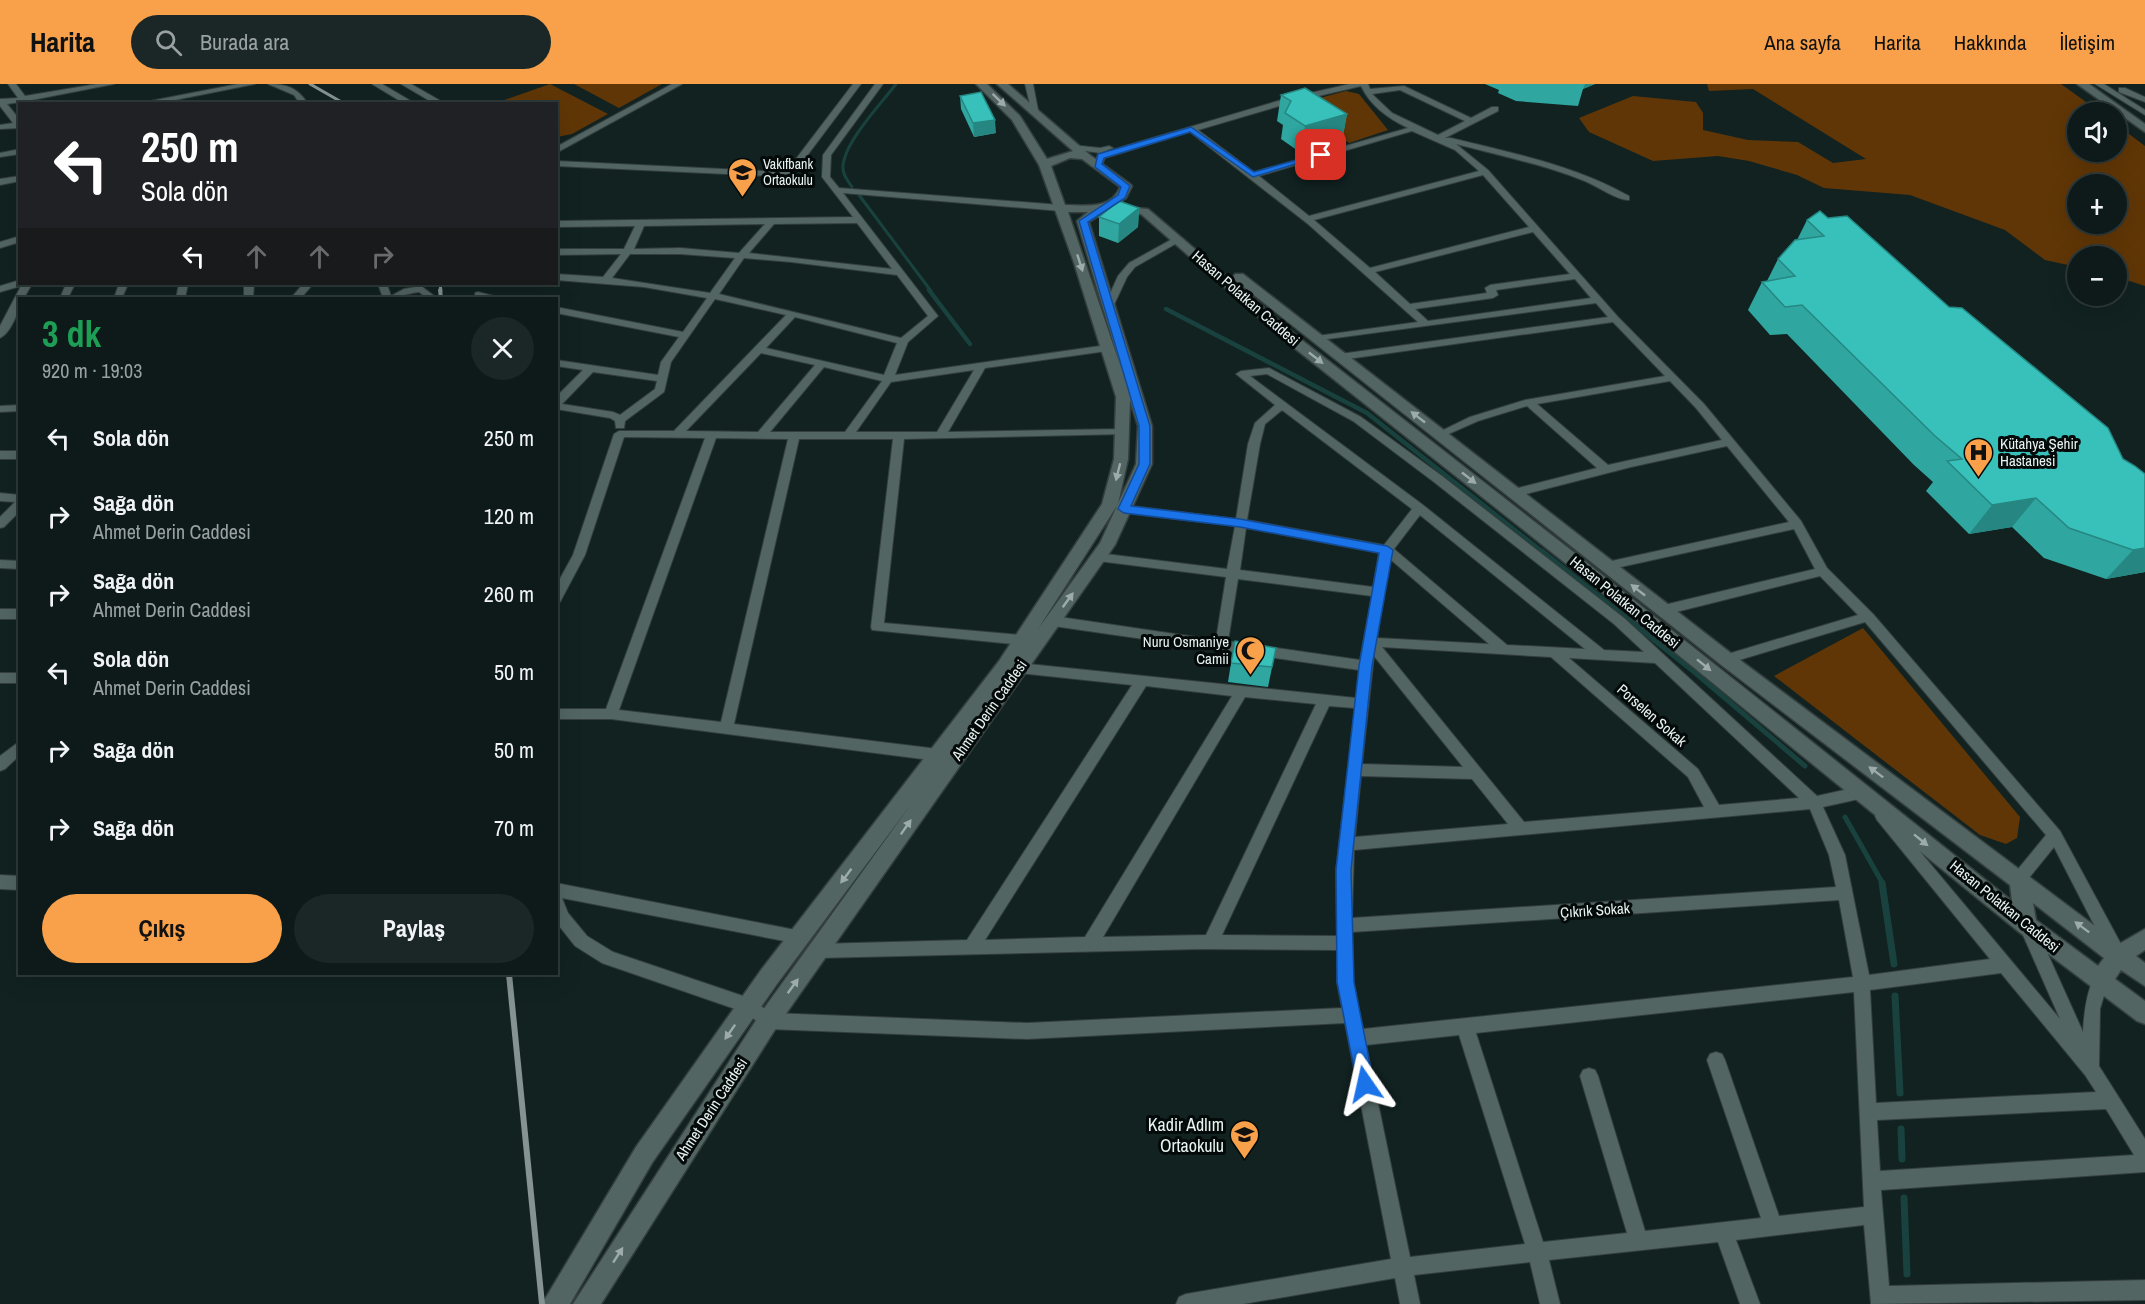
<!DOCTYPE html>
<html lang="tr">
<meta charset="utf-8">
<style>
body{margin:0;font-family:"Archivo Narrow",sans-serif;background:#1b2726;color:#f1f3f6;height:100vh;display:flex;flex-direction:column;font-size:22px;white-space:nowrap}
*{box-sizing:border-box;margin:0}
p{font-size:20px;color:#9aa1a2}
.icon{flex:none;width:33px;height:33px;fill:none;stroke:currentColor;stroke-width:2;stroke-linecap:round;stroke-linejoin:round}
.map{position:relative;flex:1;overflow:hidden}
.details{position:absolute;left:18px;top:213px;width:540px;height:678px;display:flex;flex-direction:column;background:#0d1a19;border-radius:0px;box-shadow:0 6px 24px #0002,0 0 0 2px #2d3838}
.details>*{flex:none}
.banner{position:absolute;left:18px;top:18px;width:540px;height:183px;border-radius:0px;box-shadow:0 6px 24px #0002,0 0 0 2px #2d3838;background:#202124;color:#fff;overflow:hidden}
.buttons{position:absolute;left:2067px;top:18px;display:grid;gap:12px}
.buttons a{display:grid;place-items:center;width:60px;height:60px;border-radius:50%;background:#0d1a19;box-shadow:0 6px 24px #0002,0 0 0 2px #2d3838;font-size:30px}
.pin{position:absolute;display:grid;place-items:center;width:51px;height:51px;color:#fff;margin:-26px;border-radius:12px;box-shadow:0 3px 9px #0006}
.me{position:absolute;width:66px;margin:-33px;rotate:349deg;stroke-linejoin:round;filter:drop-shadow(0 0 4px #0008)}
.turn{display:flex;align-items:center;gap:21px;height:126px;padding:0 24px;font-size:27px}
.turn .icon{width:78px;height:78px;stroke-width:2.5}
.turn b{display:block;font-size:42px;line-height:51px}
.lanes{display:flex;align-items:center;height:57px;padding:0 24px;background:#0003;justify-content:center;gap:30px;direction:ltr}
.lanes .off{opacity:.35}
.round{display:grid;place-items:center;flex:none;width:63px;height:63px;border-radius:32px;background:#1b2726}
.headline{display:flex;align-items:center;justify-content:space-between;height:102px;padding:0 24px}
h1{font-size:36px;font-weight:700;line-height:45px;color:#1e9e55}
.button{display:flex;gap:12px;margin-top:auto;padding:12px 24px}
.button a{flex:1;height:69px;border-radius:36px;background:#f8a14a;color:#111;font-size:24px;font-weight:700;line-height:69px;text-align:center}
.button a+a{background:#1b2726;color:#f1f3f6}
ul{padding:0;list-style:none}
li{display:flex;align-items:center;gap:18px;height:78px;padding:0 24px}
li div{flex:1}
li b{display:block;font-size:22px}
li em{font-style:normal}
header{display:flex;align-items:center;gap:36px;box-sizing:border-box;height:84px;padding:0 30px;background:#f8a14a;color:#111}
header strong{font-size:28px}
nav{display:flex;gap:33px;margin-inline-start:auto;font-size:21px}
.search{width:420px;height:54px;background:#1b2726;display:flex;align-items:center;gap:15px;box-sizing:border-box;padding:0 21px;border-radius:33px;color:#9aa1a2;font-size:22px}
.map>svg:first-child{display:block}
.green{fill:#603606;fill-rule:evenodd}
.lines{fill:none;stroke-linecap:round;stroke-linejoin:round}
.stream-far3{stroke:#19423f;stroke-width:3}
.stream-far2{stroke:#19423f;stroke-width:4.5}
.stream-far1{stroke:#19423f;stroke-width:5}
.stream{stroke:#19423f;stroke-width:7}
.street-casing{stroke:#333e3d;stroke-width:2}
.secondary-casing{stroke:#333e3d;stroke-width:3}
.street{fill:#526563;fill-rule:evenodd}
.secondary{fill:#526563;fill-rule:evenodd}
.rail-far2{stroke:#859392;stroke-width:3}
.rail-far1{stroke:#859392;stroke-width:4}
.rail{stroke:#859392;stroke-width:6}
.wall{fill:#2fa6a0}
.shaded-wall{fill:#268782}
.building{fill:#37c1ba;stroke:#268782;stroke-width:1.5}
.oneway{fill:#9dacaa}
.route{fill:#1a73e8;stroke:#114b97;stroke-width:1.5}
.labels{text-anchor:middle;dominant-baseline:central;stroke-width:6;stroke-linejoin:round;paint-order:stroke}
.far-poi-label{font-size:14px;fill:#e8f3f2;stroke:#040a09;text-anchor:start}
.street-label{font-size:15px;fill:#e8f3f2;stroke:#040a09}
.poi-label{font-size:15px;fill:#e8f3f2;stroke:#040a09;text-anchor:start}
.near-poi-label{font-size:18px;fill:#e8f3f2;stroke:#040a09;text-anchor:end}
</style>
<header>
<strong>Harita</strong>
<div class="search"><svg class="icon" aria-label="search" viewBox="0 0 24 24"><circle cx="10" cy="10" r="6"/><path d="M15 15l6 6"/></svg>Burada ara</div>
<nav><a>Ana sayfa</a><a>Harita</a><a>Hakkında</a><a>İletişim</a></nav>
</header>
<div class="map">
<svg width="2145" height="1220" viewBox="0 0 2145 1220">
<rect width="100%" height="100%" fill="#112221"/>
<!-- green -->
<path class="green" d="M550 0 608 30 572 50 557 53 556 20 496 19Z
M574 0H662L619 24Z
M1707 0H2061L2100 28H2078V68H2116L2117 41 2145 62V202L2117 193 2116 172H2078L2077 183 2045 176 2005 146 1910 111 1824 104 1797 91 1749 77 1718 72 1653 77 1589 48 1579 34 1633 12 1696 18 1703 29V46L1748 56 1798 58 1833 79 1866 75 1753 5 1709 7ZM2078 100H2116V140H2078Z
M1346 7 1359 10 1388 46 1349 59 1294 21Z
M1863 544 2020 733 2017 754 2006 760 1980 751 1774 592Z"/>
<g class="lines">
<!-- stream-far3 -->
<path class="stream-far3" d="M852 103C848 97 842 90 843 82 845 57 881 20 896 0
M859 111 931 207"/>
<!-- stream-far2 -->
<path class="stream-far2" d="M929 206 970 260
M1166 225 1367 329 1544 469"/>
<!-- stream-far1 -->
<path class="stream-far1" d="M1542 467 1693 587 1805 682
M1845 733 1883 800"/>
<!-- stream -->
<path class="stream" d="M1882 799 1894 880
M1895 912 1900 1009
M1901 1045 1902 1075
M1904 1114 1907 1190"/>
<defs>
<path id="street" d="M8 0H16L25 12 97 0H114L27 17 30 20 21 18 7 20 20 36V44L0 45V41L13 39 0 22V15L18 14Z
M238 0H255L155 20H135Z
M268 0C287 0 298 4 308 20H300L294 11Z
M372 0H382L416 20H405Z
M401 0H411L446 20H435Z
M672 0H682L556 69V63Z
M853 0H861L791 93 556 82V77L786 88Z
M875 0H883L831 71 830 93 839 104 1061 121 1065 124 1061 127 843 109 938 232 908 258 895 291 1107 261 1112 264 1107 267 985 284 948 348 1122 345 1127 348 1126 350 904 355 884 539 1022 551 1028 556 1022 561 872 546 871 543 893 355H799L734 640 938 665 943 667 945 671 943 675 938 677 611 635H556V625H606L705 354 624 353 585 471 560 518 556 519V502L573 471 614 350 619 347H674L786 231 715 215 671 278 664 308 625 337 624 344H616L615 337 610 334 556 325V313L583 286 556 282V276L658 291 661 278 679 253 556 229V223L683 248 707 214 644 203 556 196V190L603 193 621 170 556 171V165H624L635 142 556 143V137L853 133 822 93 823 71ZM857 139 892 185 749 169 774 140ZM765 140 739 169 680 164 634 165 644 142ZM630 170H680L735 174 710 209 612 194ZM744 174 791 178 897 191 928 232 901 254 719 210ZM795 233 897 259 884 291 766 264ZM761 269 815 281 758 348 686 347ZM824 283 882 297 845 348H770ZM974 286 937 348H856L891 298ZM593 288 657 297 655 305 620 331 613 328 562 320ZM716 354 788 355 721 638 619 626Z
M1025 0H1033L1039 31 1032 29Z
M1350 0H1368L1370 5 1404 2 1471 34 1492 23H1498V27L1445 54H1451C1512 69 1574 81 1629 112V116C1618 117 1594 100 1582 96 1541 80 1498 71 1456 60L1488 86 1618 233 1704 320 1801 437 1827 484 1873 530 2060 747 2122 862 2124 867 2122 872 2116 874 2110 872 2054 763 2024 800 2019 802 2014 800 2011 795 2014 790 2046 751 1865 538 1726 580 1721 578 1719 575 1721 572 1858 531 1820 492 1664 531 1660 529 1658 526 1664 521 1815 485 1794 445 1607 486 1603 485 1601 482 1607 478 1789 438 1727 362 1631 383 1514 413 1508 409 1510 406 1597 384 1527 322 1478 337 1444 352H1436L1435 350 1470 333 1525 316 1665 292 1613 238 1340 276 1335 273 1340 270 1608 233 1596 219 1313 257V253L1317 252 1418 238 1308 140 1190 48 1105 74 1101 83 1094 81 1098 70 1288 14ZM1361 2C1370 21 1387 34 1408 44L1254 88 1198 46 1293 18ZM1400 6 1465 37 1438 51 1392 29 1372 10ZM1412 47 1455 66 1479 87 1309 132 1259 92ZM1483 91 1529 143 1370 184 1314 136ZM1533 148 1570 190 1490 201 1485 204 1487 209 1410 220 1375 188ZM1575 195 1591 214 1428 237 1415 225 1493 214 1498 211 1496 206ZM1670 297 1696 324 1722 356 1608 381 1537 320Z
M2095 0H2104L2145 26V31Z
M2119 4H2125L2145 13V18L2119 8Z
M1072 61 1100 64 1109 62 1113 64 1100 69 1072 65Z
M20 65V70L0 73V69Z
M20 92V97L0 101V95Z
M20 152V158L0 164V158Z
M1176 153 1184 155 1135 183 1127 193 1112 225H1106L1104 223 1118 192 1129 179Z
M20 196V200H32L24 214H20C20 226 11 249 0 254V242L21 202 0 208V202Z
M66 200H75L68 214H60Z
M119 200H128L122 214H114Z
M179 200H188L185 214H176Z
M244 200H254L253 214H244Z
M303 200H313L301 214H293L292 213Z
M378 200H387L391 212 404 205 421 202 437 214H427L419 208C404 210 399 214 383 214Z
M478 208 502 214 475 213V209Z
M1269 284 1361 333 1442 392 1624 534 1817 712 1862 702 1867 704 1873 712 1871 716 1866 718 1859 715 1823 723 1845 771 1869 891 1990 875 1877 736 1875 732 1877 728 1882 726 1887 728 2060 935 2019 842 2021 837 2027 835 2033 837 2083 948C2084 929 2086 911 2094 893L2100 890 2106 893 2108 898 2100 925 2099 982 2145 1055V1088L1881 1106 1889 1202 2145 1196V1216L1871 1220 1864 1141 1736 1156 1760 1220H1740L1718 1158 1549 1176 1560 1220H1540L1530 1178 1414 1191 1420 1220H1400L1395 1194 1243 1220H1176L1179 1213 1186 1210 1391 1175 1345 939 1027 955 768 945 744 928 602 879 575 862 556 838V799L806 848 808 853 806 858 800 860 562 814 568 829 587 852 613 868 749 914 771 929 1027 939 1342 924 1337 898V866L1201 865 817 874 811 872 809 867 811 862 817 860 967 856 1132 601 1019 589 1014 588 1012 584 1014 580 1019 579 1356 614 1359 586 1053 542 1047 537 1053 532 1216 556 1226 493 1098 477 1092 473 1098 469 1227 485 1235 442 1124 429 1118 425 1124 421 1236 435 1248 360 1255 339 1275 321 1236 290 1241 287ZM1267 290 1353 337 1434 398 1614 540 1644 568 1604 566 1423 421 1250 292ZM1282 326 1412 425 1384 461 1247 436 1260 360 1265 340ZM1420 431 1585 565 1507 561 1394 465ZM1246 444 1379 469 1373 503 1240 486ZM1390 475 1489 560 1377 554ZM1238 495 1372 512 1360 576 1228 557ZM1382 563 1551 573 1688 693 1704 723 1524 738ZM1374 572 1463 683 1362 680ZM1569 574 1655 579 1799 714 1719 721 1698 685ZM1146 602 1232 612 1085 853 985 856ZM1245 613 1316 620 1206 851 1103 853ZM1329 622 1355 624 1336 786 1337 852 1222 851ZM1361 692 1472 695 1508 740 1355 753ZM1810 725 1829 771 1836 803 1352 834 1354 766ZM1839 816 1853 893 1363 945 1353 898 1352 848ZM2001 889 2085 991 2096 1008 1876 1019 1870 906ZM1854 908 1864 1123 1779 1132 1725 976 1722 970 1716 968 1710 970 1707 976 1761 1134 1645 1147 1598 992 1595 986 1589 984 1583 986 1580 992 1627 1149 1543 1158 1476 949ZM1459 951 1525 1160 1410 1173 1366 961ZM2106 1025 2134 1071 1880 1087 1877 1036Z
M20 321V327L0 328V322Z
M0 367H20V375H0Z
M0 409 20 411V427L4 443 0 444V433L15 418 0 417Z
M0 476 20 477V485L0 484Z
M0 525H20V535H0Z
M0 589H20V599H0Z
M20 657V671L5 685 0 687V672Z
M0 791 20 792V806L0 805Z"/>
<path id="secondary" d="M976 0H987L1020 32 1047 75 1073 67 997 0H1008L1090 71 1130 100 1132 102 1126 114 1114 122 1148 125 1298 253 1576 470 2012 817 2010 801 1720 580 1235 196 1233 193 1235 190H1243L1732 570 2119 860 2145 845V866L2136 872 2145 879V902L2121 886 2115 895 2145 917V940L2137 937 2019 848 1564 478 1288 259 1141 130 1103 129 1089 138 1152 342V380L1115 461 776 944 601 1220H573L760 930 912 719 777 900 652 1079 570 1220H542L636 1063 761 886 999 577 1102 420 1114 375 1116 313 1074 179 1039 81 1012 36ZM1070 74 1082 75 1120 103C1111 126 1085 121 1065 121L1051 82ZM1068 128H1088L1077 137 1121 284ZM1130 316 1138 342 1136 380 1100 459 1038 545 1118 420 1128 375ZM2033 819 2104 874 2098 882 2036 836Z
M2077 0H2089L2145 40V48Z"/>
</defs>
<!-- street casing -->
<use href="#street" class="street-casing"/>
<!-- secondary casing -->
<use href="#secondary" class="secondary-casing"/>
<!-- street -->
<use href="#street" class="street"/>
<!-- secondary -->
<use href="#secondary" class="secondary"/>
<!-- rail-far2 -->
<path class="rail-far2" d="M310 0 345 20
M440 200 441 207"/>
<!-- rail-far1 -->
<path class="rail-far1" d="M440 206 441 214"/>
<!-- rail -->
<path class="rail" d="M509 890 542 1220"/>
</g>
<!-- wall -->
<path class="wall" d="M1485 0H1595L1583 5 1578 22 1516 17 1498 9 1499 6Z
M1281 11 1347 30 1342 57 1301 69 1281 55 1283 41 1277 37Z
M960 12 996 49 974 53 961 25Z
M1139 124 1138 143 1118 159 1099 152V133Z
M1828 134 1949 223 2108 344 2145 488 2106 495 2044 474 2012 443 1969 450 1926 407 1933 398 1914 381 1787 250 1770 251 1748 226 1762 198 1767 197 1778 175 1797 156 1807 136Z
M1276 564 1268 603 1228 598 1231 579Z"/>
<!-- shaded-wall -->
<path class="shaded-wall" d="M1585 0H1595L1583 5Z
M1347 30 1342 57 1301 69 1305 42Z
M995 36 996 49 974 53 973 39Z
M1139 124 1138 143 1118 159 1119 140Z
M2036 414 2012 443 1969 450 1992 421Z
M2145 464V488L2106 495 2133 466Z"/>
<!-- building -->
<path class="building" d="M1305 4 1347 30 1305 42 1285 29 1291 17 1281 11Z
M981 8 995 36 973 39 960 12Z
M1119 117 1139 124 1119 140 1099 133Z
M1820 127 1828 134 1847 132 1949 223 1962 224 2108 344 2123 375 2135 382 2145 390V464L2133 466 2069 444 2036 414 1992 421 1947 377 1962 375 1935 352 1802 221 1785 223 1762 198 1795 192 1778 175 1795 156 1824 152 1807 136Z
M1235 557 1276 564 1272 583 1231 579Z"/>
<!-- one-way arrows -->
<defs><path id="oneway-solid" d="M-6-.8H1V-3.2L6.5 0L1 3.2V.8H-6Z" transform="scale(1.5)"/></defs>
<g class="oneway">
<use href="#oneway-solid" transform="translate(999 16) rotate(44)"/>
<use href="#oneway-solid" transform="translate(1080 179) rotate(72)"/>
<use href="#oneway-solid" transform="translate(1316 274) rotate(38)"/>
<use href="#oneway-solid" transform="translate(1418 333) rotate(-142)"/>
<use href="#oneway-solid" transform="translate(1118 388) rotate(104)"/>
<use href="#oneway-solid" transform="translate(1469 394) rotate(38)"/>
<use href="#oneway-solid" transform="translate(1638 506) rotate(-142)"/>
<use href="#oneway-solid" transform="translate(1068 516) rotate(-54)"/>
<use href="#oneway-solid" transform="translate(1704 581) rotate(39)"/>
<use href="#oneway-solid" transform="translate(1876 688) rotate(-143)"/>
<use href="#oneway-solid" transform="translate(906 743) rotate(-55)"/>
<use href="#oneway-solid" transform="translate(1921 756) rotate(39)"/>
<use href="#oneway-solid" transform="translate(846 792) rotate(127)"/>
<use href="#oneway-solid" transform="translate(2082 843) rotate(-143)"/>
<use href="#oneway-solid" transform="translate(793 902) rotate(-54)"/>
<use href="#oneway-solid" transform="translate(730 948) rotate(125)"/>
<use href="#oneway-solid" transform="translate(618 1171) rotate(-57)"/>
</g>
<!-- route -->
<path class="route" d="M1191 43 1254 88 1321 69 1325 71 1253 93 1190 48 1104 74 1102 80 1130 102 1125 114 1088 138 1150 342V380L1131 422 1240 435 1387 462 1393 466 1372 582 1351 786 1354 898 1374 1000 1372 1006 1365 1008 1359 1006 1357 1000 1337 898 1336 786 1359 582 1379 469 1240 443 1124 429 1118 425 1139 380V342L1079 137 1118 111 1121 103 1095 83 1098 70Z"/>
<!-- icons -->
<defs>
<symbol id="school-pin" viewBox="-11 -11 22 30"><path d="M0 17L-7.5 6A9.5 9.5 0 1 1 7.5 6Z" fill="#f8a14a" stroke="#040a09"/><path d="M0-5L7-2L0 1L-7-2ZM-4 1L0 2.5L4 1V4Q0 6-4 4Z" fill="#111"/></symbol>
<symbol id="hospital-pin" viewBox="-11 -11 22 30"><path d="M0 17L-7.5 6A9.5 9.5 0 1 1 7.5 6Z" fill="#f8a14a" stroke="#040a09"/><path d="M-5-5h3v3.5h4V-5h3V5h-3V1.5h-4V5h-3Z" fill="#111"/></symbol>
<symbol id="mosque-pin" viewBox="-11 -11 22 30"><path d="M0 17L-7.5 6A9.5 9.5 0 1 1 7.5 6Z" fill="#f8a14a" stroke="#040a09"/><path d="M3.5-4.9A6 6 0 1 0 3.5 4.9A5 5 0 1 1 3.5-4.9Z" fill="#111"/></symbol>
</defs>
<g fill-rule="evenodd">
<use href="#school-pin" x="726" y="72" width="33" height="45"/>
<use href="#hospital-pin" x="1962" y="352" width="33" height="45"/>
<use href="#mosque-pin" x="1234" y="550" width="33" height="45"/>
<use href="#school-pin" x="1228" y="1034" width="33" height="45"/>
</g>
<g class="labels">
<!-- far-poi labels -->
<g class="far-poi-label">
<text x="763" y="80">Vakıfbank<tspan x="763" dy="16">Ortaokulu</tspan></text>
</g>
<!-- street labels -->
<g class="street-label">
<text transform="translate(1246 214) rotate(41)">Hasan Polatkan Caddesi</text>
<text transform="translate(1625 518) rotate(39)">Hasan Polatkan Caddesi</text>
<text transform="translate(989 626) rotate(-55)">Ahmet Derin Caddesi</text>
<text transform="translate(1652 631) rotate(41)">Porselen Sokak</text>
<text transform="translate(2005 822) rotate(39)">Hasan Polatkan Caddesi</text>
<text transform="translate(1595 826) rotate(-4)">Çıkrık Sokak</text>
<text transform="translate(711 1025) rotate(-57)">Ahmet Derin Caddesi</text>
</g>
<!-- poi labels -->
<g class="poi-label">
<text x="2000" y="359">Kütahya Şehir<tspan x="2000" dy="17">Hastanesi</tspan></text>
<text x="1229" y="557" text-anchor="end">Nuru Osmaniye<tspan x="1229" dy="17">Camii</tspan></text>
</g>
<!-- near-poi labels -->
<g class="near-poi-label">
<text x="1224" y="1040">Kadir Adlım<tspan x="1224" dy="21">Ortaokulu</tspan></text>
</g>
</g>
</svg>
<div class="buttons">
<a><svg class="icon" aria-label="sound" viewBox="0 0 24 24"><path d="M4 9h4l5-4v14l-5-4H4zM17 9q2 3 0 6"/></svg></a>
<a>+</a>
<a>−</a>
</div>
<div class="pin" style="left:1321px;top:71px;background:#d93025"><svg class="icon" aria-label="arrive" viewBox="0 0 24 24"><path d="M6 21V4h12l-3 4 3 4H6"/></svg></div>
<svg class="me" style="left:1365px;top:1000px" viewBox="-20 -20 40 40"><path d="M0-17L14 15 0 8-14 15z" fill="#1a73e8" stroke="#fff" stroke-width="4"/></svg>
<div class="banner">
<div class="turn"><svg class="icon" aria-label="left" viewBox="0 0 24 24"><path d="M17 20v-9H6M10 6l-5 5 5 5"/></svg><div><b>250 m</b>Sola dön</div></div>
<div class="lanes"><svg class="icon" aria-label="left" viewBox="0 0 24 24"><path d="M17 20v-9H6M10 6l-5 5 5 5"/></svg><svg class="icon off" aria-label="ahead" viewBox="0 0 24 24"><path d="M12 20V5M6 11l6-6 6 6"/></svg><svg class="icon off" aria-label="ahead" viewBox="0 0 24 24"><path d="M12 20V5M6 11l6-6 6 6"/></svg><svg class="icon off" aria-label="right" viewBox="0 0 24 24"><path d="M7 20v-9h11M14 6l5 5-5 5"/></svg></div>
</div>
<section class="details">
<div class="headline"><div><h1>3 dk</h1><p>920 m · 19:03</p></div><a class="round"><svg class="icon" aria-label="close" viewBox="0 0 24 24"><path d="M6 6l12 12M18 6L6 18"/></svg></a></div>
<ul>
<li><svg class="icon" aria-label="left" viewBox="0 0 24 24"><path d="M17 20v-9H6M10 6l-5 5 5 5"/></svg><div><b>Sola dön</b></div><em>250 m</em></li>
<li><svg class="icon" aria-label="right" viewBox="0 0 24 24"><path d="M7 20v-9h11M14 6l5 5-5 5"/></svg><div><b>Sağa dön</b><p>Ahmet Derin Caddesi</p></div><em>120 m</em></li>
<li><svg class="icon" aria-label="right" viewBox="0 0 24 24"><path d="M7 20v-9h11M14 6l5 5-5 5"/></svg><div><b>Sağa dön</b><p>Ahmet Derin Caddesi</p></div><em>260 m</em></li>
<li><svg class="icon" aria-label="left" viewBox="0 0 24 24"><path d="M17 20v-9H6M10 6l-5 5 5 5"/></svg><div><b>Sola dön</b><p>Ahmet Derin Caddesi</p></div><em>50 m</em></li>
<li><svg class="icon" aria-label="right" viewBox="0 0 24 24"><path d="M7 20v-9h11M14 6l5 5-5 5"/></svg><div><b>Sağa dön</b></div><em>50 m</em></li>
<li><svg class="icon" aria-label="right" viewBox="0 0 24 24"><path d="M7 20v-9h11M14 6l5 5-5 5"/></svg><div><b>Sağa dön</b></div><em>70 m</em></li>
</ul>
<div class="button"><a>Çıkış</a><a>Paylaş</a></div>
</section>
</div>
